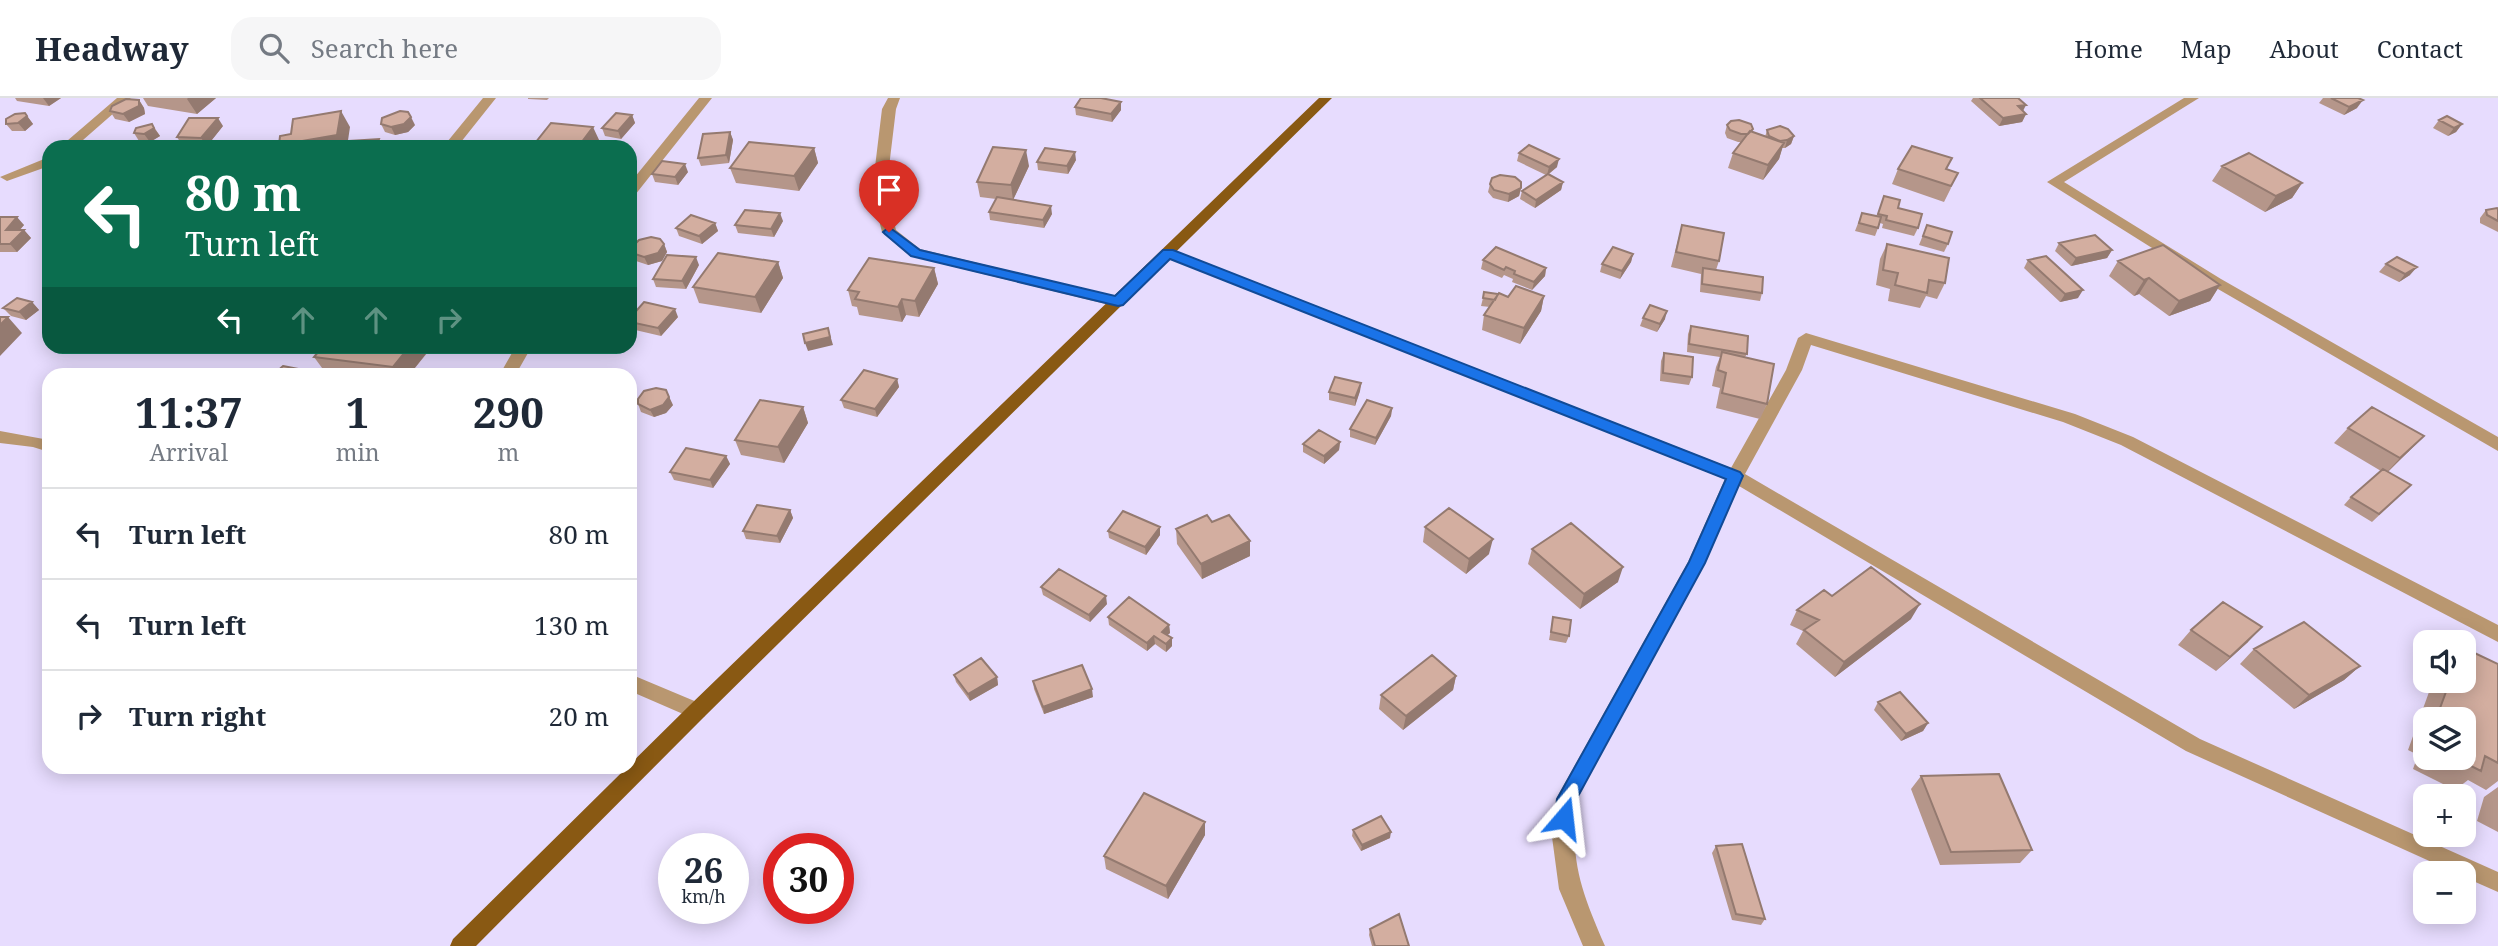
<!DOCTYPE html>
<meta charset="utf-8">
<style>
body{margin:0;font-family:"Noto Serif",serif;background:#f6f6f7;color:#1f2937;height:100vh;display:flex;flex-direction:column;font-size:26px;white-space:nowrap}
*{box-sizing:border-box;margin:0}
p{font-size:23px;color:#747a83}
.icon{flex:none;width:38px;height:38px;fill:none;stroke:currentColor;stroke-width:2;stroke-linecap:round;stroke-linejoin:round}
.map{position:relative;flex:1;overflow:hidden}
.details{position:absolute;left:42px;top:270px;width:595px;height:406px;display:flex;flex-direction:column;background:#fff;border-radius:21px;box-shadow:0 4px 18px #0003}
.details>*{flex:none}
.top-card{position:absolute;left:42px;top:42px;width:595px;height:214px;border-radius:21px;box-shadow:0 4px 18px #0003;background:#0b6e4f;color:#fff;overflow:hidden}
.fabs{position:absolute;left:2413px;top:532px;display:grid;gap:14px}
.fabs a{display:grid;place-items:center;width:63px;height:63px;border-radius:14px;background:#fff;box-shadow:0 4px 18px #0003;font-size:35px}
.speed{position:absolute;left:658px;top:735px;display:flex;gap:14px;font-size:35px;font-weight:700;text-align:center}
.speed>*{display:grid;place-content:center;width:91px;height:91px;border-radius:50%;background:#fff;box-shadow:0 4px 18px #0003;line-height:1}
.speed small{font-size:18px;font-weight:400}
.speed .limit{border:10px solid #d22;background:#fff;color:#111}
.pin{position:absolute;display:grid;place-items:center;width:60px;height:60px;color:#fff;margin:-72px -30px;border-radius:50% 50% 50% 0;rotate:-45deg;box-shadow:0 0 7px #0007}
.pin .icon{rotate:45deg}
.me{position:absolute;width:77px;margin:-38px;rotate:17deg;stroke-linejoin:round;filter:drop-shadow(0 0 5px #0008)}
.turn{display:flex;align-items:center;gap:24px;height:147px;padding:0 28px;font-size:32px}
.turn .icon{width:91px;height:91px;stroke-width:2.5}
.turn b{display:block;font-size:49px;line-height:60px}
.lanes{display:flex;align-items:center;height:66px;padding:0 28px;background:#0003;justify-content:center;gap:35px;direction:ltr}
.lanes .off{opacity:.35}
.eta{display:flex;justify-content:space-evenly;align-items:center;height:119px;text-align:center}
.eta b{font-size:42px;font-weight:700;line-height:49px}
ul{padding:0;list-style:none}
li{display:flex;align-items:center;gap:21px;height:91px;padding:0 28px;border-top:2px solid #e0e1e3}
li div{flex:1}
li b{display:block;font-size:26px}
li em{font-style:normal}
header{display:flex;align-items:center;gap:42px;box-sizing:border-box;height:98px;padding:0 35px;background:#fff;border-bottom:2px solid #e0e1e3}
header strong{font-size:33px}
nav{display:flex;gap:38px;margin-inline-start:auto;font-size:24px}
.search{width:490px;height:63px;background:#f6f6f7;display:flex;align-items:center;gap:18px;box-sizing:border-box;padding:0 24px;border-radius:21px;color:#747a83;font-size:26px}
.map>svg:first-child{display:block}
.lines{fill:none;stroke-linecap:round;stroke-linejoin:round}
.minor{fill:#b99770;fill-rule:evenodd}
.primary{fill:#895913;fill-rule:evenodd}
.wall{fill:#b5968a;fill-rule:evenodd}
.shaded-wall{fill:#947a70}
.building{fill:#d3aea0;stroke:#947a70;stroke-width:2}
.route{fill:#1a73e8;stroke:#114b97;stroke-width:2}
</style>
<header>
<strong>Headway</strong>
<div class="search"><svg class="icon" aria-label="search" viewBox="0 0 24 24"><circle cx="10" cy="10" r="6"/><path d="M15 15l6 6"/></svg>Search here</div>
<nav><a>Home</a><a>Map</a><a>About</a><a>Contact</a></nav>
</header>
<div class="map">
<svg width="2498" height="848" viewBox="0 0 2498 848">
<rect width="100%" height="100%" fill="#e7dcfe"/>
<g class="lines">
<!-- minor -->
<path class="minor" d="M117 0H131L75 49H60Z
M483 0H496L457 49H443Z
M699 0H712L635 97 630 98V85Z
M888 0H900L896 11 886 94 896 132 920 151 1123 200 1126 204 1123 208 1118 209 910 158 882 134 872 94 882 11Z
M2184 0H2199L2064 84 2221 181 2498 339V353L2211 187 2047 84Z
M49 59V68L7 83 0 79Z
M1168 150 1731 370 1786 272 1798 240 1806 235 2075 316 2133 339 2498 527V544L2121 347 2063 324 1811 247 1802 272 1745 376 2200 641 2498 774V794L2464 779V775H2456L2186 653 1739 388 1705 465 1576 702C1570 765 1581 792 1605 848H1583L1559 791 1552 739 1556 701 1688 464 1725 381 1163 158 1161 155 1163 152Z
M516 248H532L516 276H500Z
M0 333 49 342V354L33 349 0 345Z
M630 576 704 607 707 613 704 619 697 621 690 619 630 593Z"/>
<!-- primary -->
<path class="primary" d="M1319 0H1332L704 619 476 848H450L453 841 690 607Z"/>
</g>
<!-- wall -->
<path class="wall" d="M15 0H61L49 8 17 3Z
M143 0H216L197 16 148 8Z
M528 0H549L547 2 528 1Z
M1973 0H2018L2023 13 2026 16 2022 24 1999 28 1971 3Z
M2323 0H2358L2357 10 2344 17 2319 5Z
M139 2 144 10 145 16 129 24 115 21 110 13Z
M1121 4V12L1112 24 1076 17 1075 9Z
M25 15 33 26 25 33H12L6 26Z
M632 17 635 25 621 41 605 38 602 30Z
M2439 22 2462 26 2456 34 2448 38 2433 30Z
M152 26 160 38 150 44 139 43 134 35Z
M381 26 415 27 408 34 395 37 385 34Z
M1727 27 1753 31 1752 34 1765 39 1767 32 1794 38 1791 46 1785 50H1782L1779 61 1763 82 1728 70 1733 55 1741 44H1738L1727 40 1725 35Z
M223 28 207 48 182 47 177 39Z
M730 34 733 42 729 65 701 68 698 60Z
M814 50 818 65 799 93 736 85 730 70Z
M1519 55 1557 69 1549 76 1563 84 1561 92 1535 110 1520 101 1522 93 1546 77 1517 63Z
M1076 62 1068 76 1038 72 1037 64Z
M1029 68 1013 102 1052 116 1044 130 990 122 989 114 996 101 980 99 977 84Z
M2222 68 2302 85 2292 100 2265 114 2212 83Z
M1898 71H1947L1951 90 1944 104 1892 86Z
M688 74 678 87 655 84 652 76Z
M1490 86 1521 90 1519 98 1508 104 1493 100 1488 94Z
M1884 98 1918 130 1914 138 1882 130 1883 126 1880 125 1875 138 1855 133 1862 115 1877 118Z
M2498 111V134L2480 125V120L2486 112Z
M0 119 24 127 20 132H24L31 140 17 154H0Z
M783 123 774 139 738 135 735 127Z
M715 125 718 133 702 146 679 138 676 130Z
M1682 127 1719 163 1716 172 1762 195 1760 203 1700 194 1701 176 1671 169Z
M1927 127 1948 146 1944 154 1919 147Z
M2059 145 2112 152 2107 160 2071 168 2055 153Z
M664 146 667 154 662 163 648 167 636 163 632 155Z
M1887 146 1945 185 1937 201 1926 198 1920 210 1888 203 1890 191 1876 187 1880 161Z
M1633 156 1631 164 1620 181 1600 174 1602 166Z
M1483 162 1546 170 1545 178 1532 192 1512 184 1513 181 1504 177 1502 180 1481 171Z
M2028 162 2078 200 2060 204 2024 170Z
M2118 163 2220 187 2210 203 2169 218 2139 196 2134 198 2109 178Z
M778 164 783 180 761 215 699 205 693 189Z
M2386 166 2410 177 2399 184 2379 174Z
M699 167 686 191 656 189 653 181Z
M934 170 938 186 919 219 906 217 902 224 859 217 857 209 852 208 848 192Z
M1544 198 1541 213 1520 246 1482 232 1484 217 1490 209 1481 208 1483 200Z
M32 204 39 212 26 222 11 218 3 210Z
M678 219 661 238 631 231 630 229V220Z
M1643 220 1665 221 1657 234 1640 228Z
M1691 228 1747 256 1745 259 1767 306 1760 321 1716 310 1720 290 1712 288 1716 269 1720 259 1687 254 1688 236Z
M432 249 410 276H343L325 274 314 259Z
M1664 255 1692 279 1689 287 1660 283 1661 263Z
M897 281 899 289 877 319 844 310 841 302Z
M1361 285 1360 293 1355 308 1329 302V294Z
M638 306 673 307 666 315 654 319 641 314Z
M803 309 808 325 784 365 741 357 735 342Z
M1392 310 1391 318 1375 347 1350 339V331Z
M2348 330 2409 353 2388 374 2411 387 2372 424 2344 407 2351 399 2381 373 2334 345Z
M1340 344 1339 352 1324 366 1303 354V346Z
M726 358 730 366 713 390 674 382 670 374Z
M790 412 793 420 780 445 746 441 743 433Z
M1212 424 1250 443V458L1202 481 1177 446 1176 431Z
M1160 429V437L1146 457 1109 440 1108 433Z
M1425 429 1489 456 1466 476 1423 444Z
M1532 451 1618 484 1580 511 1528 466Z
M1041 489 1107 506 1090 524 1043 497Z
M1832 498 1911 521 1835 579 1796 546 1803 533 1790 527 1797 512Z
M1108 519 1169 527 1170 535 1167 537 1172 540V548L1166 554 1155 546 1147 553 1109 527Z
M1553 519 1569 538 1566 545 1549 542Z
M2191 532 2248 544 2216 573 2178 547Z
M2254 551 2360 568 2344 582 2294 611 2240 566Z
M2498 566V683L2486 692 2468 682 2455 692 2413 671 2418 657 2408 652 2433 583H2464ZM2426 621H2464V660H2426Z
M954 577 997 579 998 587 970 603 956 584Z
M1456 578 1453 592 1403 632 1379 611 1381 597Z
M1033 583 1093 599 1044 616 1034 591Z
M1878 604 1928 625 1923 633 1901 643 1874 612Z
M1921 678 2032 752 2020 765 1940 767 1911 691Z
M2498 689V734L2477 723 2484 699Z
M1205 724V737L1168 801 1106 771 1104 758Z
M1353 732 1390 740 1361 753 1352 738Z
M1716 748 1765 821 1761 827 1732 822 1712 755Z
M1370 831 1409 848H1372L1369 837Z"/>
<!-- shaded-wall -->
<path class="shaded-wall" d="M43 0H61L49 8Z
M188 0H216L197 16 187 1Z
M139 2 144 10 145 16 129 24 123 16Z
M2363 2 2357 10 2344 17 2349 9Z
M1121 4V12L1112 24 1111 16Z
M2026 7 2022 15 2018 8Z
M341 13 350 29 347 49H280L279 47Z
M2026 16 2022 24 1999 28 2003 20Z
M632 17 635 25 621 41 618 33Z
M27 18 33 26 25 33 18 25Z
M411 19 415 27 408 34 395 37 391 29Z
M218 20 223 28 207 48 201 40Z
M2462 26 2456 34 2448 38 2454 30Z
M593 29 600 44 596 49H578Z
M154 30 160 38 150 44 144 36Z
M730 34 733 42 729 65 726 57Z
M1794 38 1791 46 1785 50 1787 42Z
M379 41 384 49H376Z
M1784 45 1779 61 1763 82 1768 67Z
M814 50 818 65 799 93 794 78Z
M1026 52 1029 68 1013 102 1011 87Z
M1075 54 1076 62 1068 76 1067 68Z
M1559 61 1557 69 1547 77 1549 69Z
M685 66 688 74 678 87 675 79Z
M1563 84 1561 92 1535 110 1536 102Z
M2302 85 2292 100 2265 114 2276 98Z
M1521 90 1519 98 1508 104 1509 96Z
M1051 108 1052 116 1044 130 1043 122Z
M780 115 783 123 774 139 771 131Z
M17 119 24 127 12 140 6 132Z
M715 125 718 133 702 146 699 138Z
M24 132 31 140 17 154 10 146Z
M664 146 667 154 662 163 648 167 644 159Z
M2112 152 2107 160 2071 168 2076 160Z
M1633 156 1631 164 1620 181 1622 173Z
M696 159 699 167 686 191 682 183Z
M778 164 783 180 761 215 755 199Z
M2417 169 2410 177 2399 184 2405 176Z
M934 170 938 186 919 219 915 203Z
M1546 170 1545 178 1532 192 1534 184Z
M2149 180 2139 196 2134 198 2144 182Z
M2220 187 2210 203 2169 218 2179 203Z
M2083 192 2078 200 2060 204 2065 196Z
M1544 198 1541 213 1520 246 1524 230Z
M902 201 906 217 902 224 898 209Z
M32 204 39 212 26 222 19 214Z
M675 211 678 219 661 238 658 230Z
M1667 213 1665 221 1657 234 1660 226Z
M8 219 22 235 0 258V227Z
M828 230 833 247 808 253 805 245Z
M410 248H432L410 276H398L393 269Z
M304 272 308 276H299Z
M897 281 899 289 877 319 875 311Z
M1361 285 1360 293 1355 308V300Z
M666 292 673 307 666 315 654 319 650 312Z
M803 309 808 325 784 365 778 349Z
M1392 310 1391 318 1375 347 1376 340Z
M2424 338 2409 353 2386 375 2400 360Z
M1340 344 1339 352 1324 366V358Z
M726 358 730 366 713 390 710 382Z
M630 393 634 401 630 409Z
M790 412 793 420 780 445 777 438Z
M1160 429V437L1146 457 1145 449Z
M1493 441 1489 456 1466 476 1469 461Z
M1250 443V458L1202 481 1201 466Z
M1623 469 1618 484 1580 511 1584 496Z
M1106 498 1107 506 1090 524 1089 517Z
M1920 506 1911 521 1835 579 1844 564Z
M1169 527 1170 535 1163 541 1162 534Z
M2262 529 2248 544 2216 573 2230 559Z
M1154 538 1155 546 1147 553V545Z
M1172 540V548L1166 554V546Z
M2360 568 2344 582 2294 611 2309 597Z
M1456 578 1453 592 1403 632 1406 618Z
M997 579 998 587 970 603 968 596Z
M1092 591 1093 599 1044 616 1043 609Z
M1928 625 1923 633 1901 643 1906 636Z
M1205 724V737L1168 801 1166 788Z
M1391 734 1390 740 1361 753 1362 747Z"/>
<!-- building -->
<path class="building" d="M1081 0H1101L1121 4 1111 16 1075 9Z
M1980 0H2018L2026 7 2018 8 2026 16 2003 20Z
M2331 0H2358L2363 2 2349 9Z
M126 1 139 2V8L123 16 110 13 112 8Z
M341 13 337 37 279 47 280 38 291 36 293 21Z
M400 13 408 14 411 19 404 26 391 29 381 26 382 20Z
M25 15 27 18 18 25 6 26V21L15 16Z
M616 15 632 17 618 33 602 30Z
M2447 18 2462 26 2454 30 2439 22Z
M189 20H218L201 40 177 39Z
M1739 22 1751 26 1753 31 1748 36H1741L1730 32 1727 27 1731 23Z
M551 25 593 29 578 49H532Z
M152 26 154 30 144 36 134 35 136 30Z
M1780 28 1788 31 1794 38 1787 42 1780 43 1769 38 1767 32Z
M1750 33 1784 45 1768 67 1733 55Z
M730 34 726 57 698 60 703 36Z
M379 41 376 49H346L349 43Z
M749 44 814 50 794 78 730 70Z
M1529 47 1559 61 1549 69 1519 55Z
M1912 48 1952 60 1946 71 1958 75 1951 88 1898 71Z
M993 49 1026 52 1011 87 977 84Z
M1045 50 1075 54 1067 68 1037 64Z
M2249 55 2302 85 2276 98 2222 68Z
M662 63 685 66 675 79 652 76Z
M1548 76 1563 84 1536 102 1522 93Z
M1500 77 1515 79 1521 84V90L1509 96 1494 92 1490 86 1492 80Z
M1884 98 1900 102 1898 110 1922 116 1918 130 1886 122 1887 118 1878 116Z
M997 99 1051 108 1043 122 989 114Z
M2497 110 2498 111V123L2487 117 2486 112Z
M745 112 780 115 771 131 735 127Z
M1862 115 1881 119 1878 130 1859 125Z
M691 117 715 125 699 138 676 130Z
M0 119H17L6 132H24L10 146H0Z
M1682 127 1724 135 1719 163 1676 154Z
M1927 127 1952 134 1948 146 1923 138Z
M2095 137 2112 152 2076 160 2059 145Z
M651 139 660 141 664 146 658 155 644 159 632 155 633 148 639 142Z
M1887 146 1949 160 1945 185 1929 182 1927 195 1895 187 1898 175 1883 172Z
M2163 147 2220 187 2179 203 2149 180 2144 182 2118 163Z
M1496 149 1546 170 1534 184 1514 176 1515 173 1506 169 1504 172 1483 162Z
M1613 149 1633 156 1622 173 1602 166Z
M718 155 778 164 755 199 693 189Z
M667 157 696 159 682 183 653 181Z
M2046 158 2083 192 2065 196 2028 162Z
M2397 159 2417 169 2405 176 2386 166Z
M869 160 934 170 915 203 902 201 898 209 855 201 859 194 848 192Z
M1703 170 1763 179 1762 195 1702 186Z
M1516 188 1544 198 1524 230 1484 217 1499 195 1508 199Z
M1484 194 1498 196 1495 202 1483 200Z
M17 200 32 204 19 214 3 210Z
M644 204 675 211 658 230 630 224V220Z
M1650 207 1667 213 1660 226 1643 220Z
M0 219H8L0 227Z
M1691 228 1748 238 1747 256 1689 246Z
M828 230 830 239 805 245 803 236Z
M323 248H410L393 269 314 259Z
M1722 254 1774 266 1767 306 1722 295 1726 275 1718 272Z
M1664 255 1693 259 1692 279 1663 275Z
M283 268 304 272 299 276H274Z
M864 272 897 281 875 311 841 302Z
M1335 279 1361 285 1355 300 1329 294Z
M656 290 666 292 669 299 663 307 650 312 638 306V301L644 293Z
M760 302 803 309 778 349 735 342Z
M1367 302 1392 310 1376 340 1350 331Z
M2372 309 2424 338 2400 360 2348 330Z
M1319 332 1340 344 1324 358 1303 346Z
M686 350 726 358 710 382 670 374Z
M2383 371 2411 387 2379 416 2351 399Z
M757 407 790 412 777 438 743 433Z
M1449 410 1493 441 1469 461 1425 429Z
M1123 413 1160 429 1145 449 1108 433Z
M1207 417 1212 424 1229 417 1250 443 1201 466 1176 431Z
M1571 425 1623 469 1584 496 1532 451Z
M1871 469 1920 506 1844 564 1804 532 1819 522 1797 512 1824 492 1832 498Z
M1059 471 1106 498 1089 517 1041 489Z
M1129 499 1169 527 1162 534 1172 540 1166 546 1154 538 1147 545 1108 519Z
M2223 504 2262 529 2230 559 2191 532Z
M1553 519 1571 522 1569 538 1551 534Z
M2304 524 2360 568 2309 597 2254 551Z
M2464 550 2498 566V665L2485 658 2481 673 2455 660H2464V621H2436L2450 583H2464Z
M1432 557 1456 578 1406 618 1381 597Z
M981 560 997 579 968 596 954 577Z
M1082 567 1092 591 1043 609 1033 583Z
M1900 594 1928 625 1906 636 1878 604Z
M1999 676 2032 752 1951 754 1921 678Z
M1144 695 1205 724 1166 788 1104 758Z
M1381 718 1391 734 1362 747 1353 732Z
M1742 746 1765 821 1736 816 1716 748Z
M1399 816 1409 848H1375L1370 831Z"/>
<!-- route -->
<path class="route" d="M889 129 920 152 1115 198 1163 152H1173L1740 374 1743 378 1705 465 1576 702 1571 726 1564 728 1557 726 1555 720 1557 701 1689 464 1726 381 1170 161 1123 207 1118 208 911 158 885 136 883 134Z"/>
</svg>
<div class="fabs">
<a><svg class="icon" aria-label="sound" viewBox="0 0 24 24"><path d="M4 9h4l5-4v14l-5-4H4zM17 9q2 3 0 6"/></svg></a>
<a><svg class="icon" aria-label="layers" viewBox="0 0 24 24"><path d="M12 4l9 5-9 5-9-5zM3 14l9 5 9-5"/></svg></a>
<a>+</a>
<a>−</a>
</div>
<div class="speed"><div>26<small>km/h</small></div><div class="limit">30</div></div>
<div class="pin" style="left:889px;top:134px;background:#d93025"><svg class="icon" aria-label="arrive" viewBox="0 0 24 24"><path d="M6 21V4h12l-3 4 3 4H6"/></svg></div>
<svg class="me" style="left:1564px;top:720px" viewBox="-20 -20 40 40"><path d="M0-17L14 15 0 8-14 15z" fill="#1a73e8" stroke="#fff" stroke-width="4"/></svg>
<div class="top-card">
<div class="turn"><svg class="icon" aria-label="left" viewBox="0 0 24 24"><path d="M17 20v-9H6M10 6l-5 5 5 5"/></svg><div><b>80 m</b>Turn left</div></div>
<div class="lanes"><svg class="icon" aria-label="left" viewBox="0 0 24 24"><path d="M17 20v-9H6M10 6l-5 5 5 5"/></svg><svg class="icon off" aria-label="ahead" viewBox="0 0 24 24"><path d="M12 20V5M6 11l6-6 6 6"/></svg><svg class="icon off" aria-label="ahead" viewBox="0 0 24 24"><path d="M12 20V5M6 11l6-6 6 6"/></svg><svg class="icon off" aria-label="right" viewBox="0 0 24 24"><path d="M7 20v-9h11M14 6l5 5-5 5"/></svg></div>
</div>
<section class="details">
<div class="eta">
<div><b>11:37</b><p>Arrival</p></div>
<div><b>1</b><p>min</p></div>
<div><b>290</b><p>m</p></div>
</div>
<ul>
<li><svg class="icon" aria-label="left" viewBox="0 0 24 24"><path d="M17 20v-9H6M10 6l-5 5 5 5"/></svg><div><b>Turn left</b></div><em>80 m</em></li>
<li><svg class="icon" aria-label="left" viewBox="0 0 24 24"><path d="M17 20v-9H6M10 6l-5 5 5 5"/></svg><div><b>Turn left</b></div><em>130 m</em></li>
<li><svg class="icon" aria-label="right" viewBox="0 0 24 24"><path d="M7 20v-9h11M14 6l5 5-5 5"/></svg><div><b>Turn right</b></div><em>20 m</em></li>
</ul>
</section>
</div>
